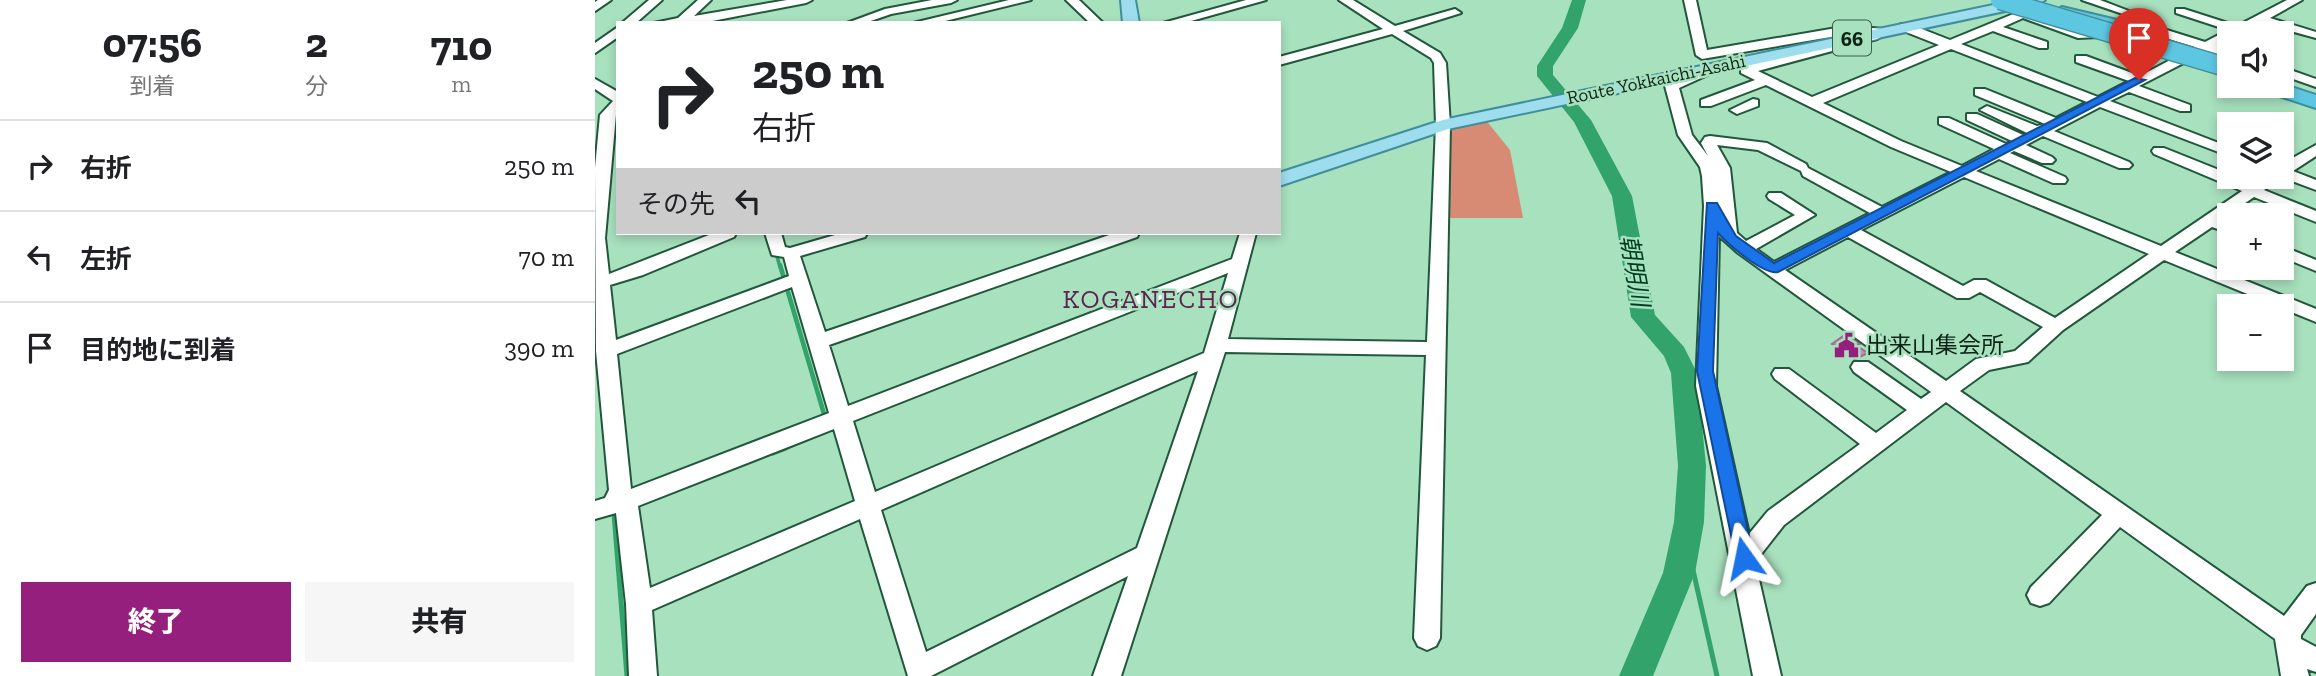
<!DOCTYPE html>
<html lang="ja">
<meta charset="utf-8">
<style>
body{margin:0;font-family:"Zilla Slab","Noto Sans JP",serif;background:#f6f6f6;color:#202124;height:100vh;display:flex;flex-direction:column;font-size:26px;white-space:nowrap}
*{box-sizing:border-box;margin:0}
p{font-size:23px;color:#757577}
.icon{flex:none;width:38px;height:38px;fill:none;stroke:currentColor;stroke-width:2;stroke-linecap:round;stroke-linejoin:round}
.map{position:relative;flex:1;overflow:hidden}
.details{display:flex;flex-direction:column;background:#fff;width:595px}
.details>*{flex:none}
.hud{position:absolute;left:21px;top:21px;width:665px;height:214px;border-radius:0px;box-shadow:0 4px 10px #0003;background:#fff;color:#202124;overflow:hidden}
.buttons{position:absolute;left:1622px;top:21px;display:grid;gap:14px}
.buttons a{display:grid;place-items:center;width:77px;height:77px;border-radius:0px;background:#fff;box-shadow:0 4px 10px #0003;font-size:35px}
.pin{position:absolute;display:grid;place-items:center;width:60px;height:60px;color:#fff;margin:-72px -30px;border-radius:50% 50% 50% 0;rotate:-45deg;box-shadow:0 0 7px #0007}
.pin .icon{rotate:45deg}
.me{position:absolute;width:77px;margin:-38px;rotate:348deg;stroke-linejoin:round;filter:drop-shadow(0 0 5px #0008)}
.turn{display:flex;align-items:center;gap:24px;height:147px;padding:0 21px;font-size:32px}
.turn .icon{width:91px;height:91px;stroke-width:2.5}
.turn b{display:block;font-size:49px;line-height:60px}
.then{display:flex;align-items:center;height:66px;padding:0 21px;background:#0003;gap:14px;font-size:26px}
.eta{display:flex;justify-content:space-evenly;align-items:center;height:119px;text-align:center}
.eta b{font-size:42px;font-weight:800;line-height:49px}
.cta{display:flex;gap:14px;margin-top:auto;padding:14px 21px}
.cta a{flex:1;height:80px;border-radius:0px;background:#941f7d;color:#fff;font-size:28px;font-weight:800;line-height:80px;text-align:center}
.cta a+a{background:#f6f6f6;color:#202124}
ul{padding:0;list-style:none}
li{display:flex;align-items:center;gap:21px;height:91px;padding:0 21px;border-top:2px solid #e0e0e0}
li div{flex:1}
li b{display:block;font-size:26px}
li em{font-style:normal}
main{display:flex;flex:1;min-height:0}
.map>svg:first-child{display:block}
.green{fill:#d88b74}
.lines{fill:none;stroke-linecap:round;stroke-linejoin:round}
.stream-far2{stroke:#31a36b;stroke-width:3.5}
.stream-far1{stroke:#31a36b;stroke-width:4.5}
.stream{stroke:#31a36b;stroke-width:5}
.river{fill:#31a36b;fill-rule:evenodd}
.building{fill:#c08fb1;stroke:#9f6f91;stroke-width:2}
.minor-casing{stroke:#21573b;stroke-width:4}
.major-casing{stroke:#418e9b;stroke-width:4}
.highway-casing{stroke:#418e9b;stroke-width:4}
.minor{fill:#fff;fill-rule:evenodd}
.major{fill:#9eddee;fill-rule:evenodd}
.highway{fill:#5dc7e2;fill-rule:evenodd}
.highway-bridge-casing{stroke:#418e9b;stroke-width:21;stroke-linecap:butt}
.highway-bridge{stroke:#5dc7e2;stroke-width:18}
.route{fill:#1a73e8;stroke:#114b97;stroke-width:2}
.labels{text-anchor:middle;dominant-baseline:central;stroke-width:5;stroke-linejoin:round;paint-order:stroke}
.far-street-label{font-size:19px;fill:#0c2316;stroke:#a8e1be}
.shield{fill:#a8e1be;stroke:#3b5c48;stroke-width:2}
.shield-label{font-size:21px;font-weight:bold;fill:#0c2316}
.poi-label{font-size:23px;fill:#0c2316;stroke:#a8e1be;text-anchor:start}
.water-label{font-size:24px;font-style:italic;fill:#003e23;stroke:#a8e1be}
.quarter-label{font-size:26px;letter-spacing:2px;fill:#5b234e;stroke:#a8e1be}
</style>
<main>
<section class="details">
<div class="eta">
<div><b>07:56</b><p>到着</p></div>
<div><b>2</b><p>分</p></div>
<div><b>710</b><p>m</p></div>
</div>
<ul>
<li><svg class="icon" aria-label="right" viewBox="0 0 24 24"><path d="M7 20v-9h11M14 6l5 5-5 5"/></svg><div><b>右折</b></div><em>250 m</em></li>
<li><svg class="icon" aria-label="left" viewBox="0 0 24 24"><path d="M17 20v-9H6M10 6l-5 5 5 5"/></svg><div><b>左折</b></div><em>70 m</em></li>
<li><svg class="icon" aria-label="arrive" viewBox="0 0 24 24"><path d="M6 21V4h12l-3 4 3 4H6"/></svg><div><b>目的地に到着</b></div><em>390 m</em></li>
</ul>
<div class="cta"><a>終了</a><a>共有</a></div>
</section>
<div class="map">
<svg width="1721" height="676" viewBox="0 0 1721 676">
<rect width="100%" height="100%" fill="#a8e1be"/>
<!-- green -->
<path class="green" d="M890 119 915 150 928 218H852L855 126Z"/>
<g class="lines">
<!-- stream-far2 -->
<path class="stream-far2" d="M184 252 181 253 185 267"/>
<!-- stream-far1 -->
<path class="stream-far1" d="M185 265 229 414
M186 450 234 430"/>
<!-- stream -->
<path class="stream" d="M178 453 191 448
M19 514 32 676
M1091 539 1122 676"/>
<!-- river -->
<path class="river" d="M977 0H991L983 28 958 66V75L996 120 1037 196 1060 315 1089 347 1102 373 1111 466 1109 522 1100 573 1058 676H1024L1068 573 1079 522 1083 466 1076 373 1069 356 1036 317 1017 196 979 122 942 76V66L967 28Z"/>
</g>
<!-- building -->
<path class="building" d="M1251 334 1265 344 1262 346 1273 353 1260 359 1237 344Z"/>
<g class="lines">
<defs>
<path id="minor" d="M3 0H16L0 11V2Z
M54 0H67L41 23H27Z
M103 0H116L99 16 192 0H217L211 3 112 22 59 23 83 18Z
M337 0H362L356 3 296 14 270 23H252L290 9Z
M414 0H436L342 23H318Z
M471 0H484L508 23H495Z
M651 0H671L589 23H568Z
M744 0H758L800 26 860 9 866 13 808 31 845 53 851 63 855 125 845 638 841 646 832 650 823 646 819 638 831 355 630 352 526 676H498L533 576 336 676H313L265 519 57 610 62 676H34L31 604 21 513 0 519V501L10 498 14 490 1 351 0 168 5 115 18 101 0 89V79L23 92 10 238 14 274 119 233H141L139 237 48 275 15 285 21 340 194 276 189 257 177 255 170 233H186L190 247 195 248 247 233H272L270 237 205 256 230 332 520 233H544L542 237 234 345 253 406 637 259 645 233H661L633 339 832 342 841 125 839 63 836 58 797 34 684 65V57L788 29ZM633 273 609 353 280 492 258 421ZM197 287 234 413 36 489 22 354ZM603 371 542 548 331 652 286 510ZM239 429 260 501 55 588 43 506Z
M1089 0H1101L1112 50 1253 26 1289 29V35L1282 39 1163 71 1217 97 1344 45 1306 30V24H1314L1355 40 1428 10 1488 31 1509 30 1523 38 1517 42 1504 37 1483 38 1428 18 1408 27 1452 42V48H1444L1398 31 1366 44 1503 97 1534 81 1481 62V56H1491L1545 76 1600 47 1535 27V21H1543L1610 42 1633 30 1581 13V9H1589L1642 26 1692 0H1707L1675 18 1721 32V38L1666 23 1648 33H1634V40L1622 46 1634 50V58L1612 51 1544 86 1595 105V111H1585L1534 92 1515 101 1634 147V156L1505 107 1459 131 1534 162 1537 165 1534 168H1524L1448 136 1431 145 1457 157 1460 160 1457 163H1447L1419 151 1415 153 1470 177 1472 180 1470 183H1458L1404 159 1381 171 1566 246 1647 191 1559 154 1557 151 1559 148H1569L1634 174V177L1658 184 1668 177H1687V164L1721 145V156L1698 171 1721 180V190L1686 177 1669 190 1721 211V222L1659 197 1627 219 1634 222V233L1617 227 1580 252 1721 309V322L1569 260 1468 330 1433 362 1394 370 1365 391 1689 616 1712 586 1721 583V614L1706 635V639L1721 647V672L1712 669 1714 676H1686L1680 639 1525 527 1454 603 1445 606 1436 603 1432 595 1436 587 1507 515 1351 402 1189 525 1160 562 1186 676H1158L1101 386 1109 206 1107 176 1105 167 1083 135 1070 86 1105 70 1110 69 1117 73 1084 88 1097 135 1113 156 1106 143 1110 137 1115 136 1172 143 1211 164 1213 168 1287 207 1356 172 1296 147 1171 85 1116 106H1106V100L1160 80 1146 73V67L1269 35 1253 34 1107 59 1101 55ZM1356 49 1492 102 1461 118 1390 89H1380V95L1450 124 1442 126 1392 106 1385 110 1432 133 1428 135 1382 114H1372V120L1417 141 1411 144 1354 118H1344V124L1399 149 1367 166 1306 141 1228 103ZM1122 145 1163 150 1206 171 1208 176 1275 213 1179 262 1161 249 1220 215 1186 193H1174L1172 196 1174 199 1200 215 1151 241 1142 233 1135 168ZM1369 177 1554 254 1460 318 1391 280H1379L1368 286 1266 230ZM1124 236 1143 253 1336 392 1326 399 1273 362H1259L1256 367 1259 372 1312 410 1281 433 1194 369H1180L1177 374 1180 379 1265 444 1173 511 1154 534 1121 386ZM1253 237 1362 298H1374L1385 292 1448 327 1420 351 1381 359 1351 381 1190 270Z
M1487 0H1505L1534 11 1528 14Z
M23 27V37L0 53V43Z
M1687 67 1721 79V87L1687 75Z
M1158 99 1163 100V106L1142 114 1135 110Z
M1687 246 1721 260V271L1687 257Z"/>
<path id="major" d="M526 0H540L544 23H528Z
M1422 0H1450L1443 4 853 129 684 186V173L848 120Z"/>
<path id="highway" d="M1467 7 1560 29 1563 33 1554 38 1461 16 1459 12Z
M1687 84 1721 95V108L1666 90 1663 86Z"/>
</defs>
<!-- minor casing -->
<use href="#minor" class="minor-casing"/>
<!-- major casing -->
<use href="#major" class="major-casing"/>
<!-- highway casing -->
<use href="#highway" class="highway-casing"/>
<!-- minor -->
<use href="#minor" class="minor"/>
<!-- major -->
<use href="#major" class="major"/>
<!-- highway -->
<use href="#highway" class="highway"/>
<defs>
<path id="highway-bridge" d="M1405 0 1634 68"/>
</defs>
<!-- highway-bridge casing -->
<use href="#highway-bridge" class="highway-bridge-casing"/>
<!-- highway-bridge -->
<use href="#highway-bridge" class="highway-bridge"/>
</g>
<!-- route -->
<path class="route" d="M1540 78 1550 80 1183 272C1168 275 1133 244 1123 233L1118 371 1159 558 1156 564 1149 566 1142 564 1102 371 1112 203H1122L1141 236 1179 263Z"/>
<!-- icons -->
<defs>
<symbol id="civic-bare" viewBox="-9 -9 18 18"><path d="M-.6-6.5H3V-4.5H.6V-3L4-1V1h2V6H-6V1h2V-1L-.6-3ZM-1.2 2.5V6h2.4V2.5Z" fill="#941f7d" stroke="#a8e1be" stroke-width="2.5" paint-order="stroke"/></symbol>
</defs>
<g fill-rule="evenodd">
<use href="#civic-bare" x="1234" y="328" width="35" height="35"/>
</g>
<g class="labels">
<!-- far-street labels -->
<g class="far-street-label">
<text transform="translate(1061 79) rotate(-12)">Route Yokkaichi-Asahi</text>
</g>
<!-- shield labels -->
<rect class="shield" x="1238" y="20.5" width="38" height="35" rx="5"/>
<g class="shield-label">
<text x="1257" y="38">66</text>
</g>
<!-- poi labels -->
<g class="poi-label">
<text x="1271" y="345">出来山集会所</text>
</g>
<!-- water labels -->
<g class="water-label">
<text transform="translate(1040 271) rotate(80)">朝明川</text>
</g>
<!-- quarter labels -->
<g class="quarter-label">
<text x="556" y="299">KOGANECHO</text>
</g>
</g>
</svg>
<div class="buttons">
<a><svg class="icon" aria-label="sound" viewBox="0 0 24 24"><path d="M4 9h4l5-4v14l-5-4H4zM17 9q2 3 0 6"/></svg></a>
<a><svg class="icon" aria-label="layers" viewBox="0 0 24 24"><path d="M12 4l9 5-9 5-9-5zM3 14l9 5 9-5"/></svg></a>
<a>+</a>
<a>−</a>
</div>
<div class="pin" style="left:1544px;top:80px;background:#d93025"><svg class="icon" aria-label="arrive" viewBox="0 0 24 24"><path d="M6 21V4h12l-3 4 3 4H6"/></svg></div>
<svg class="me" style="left:1149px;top:558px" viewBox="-20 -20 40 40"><path d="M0-17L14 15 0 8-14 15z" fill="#1a73e8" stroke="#fff" stroke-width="4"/></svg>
<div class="hud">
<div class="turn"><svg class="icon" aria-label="right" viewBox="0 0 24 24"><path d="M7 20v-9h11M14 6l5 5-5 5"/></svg><div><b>250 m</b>右折</div></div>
<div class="then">その先<svg class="icon" aria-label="left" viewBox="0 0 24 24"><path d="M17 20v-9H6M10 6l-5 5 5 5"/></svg></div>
</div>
</div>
</main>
